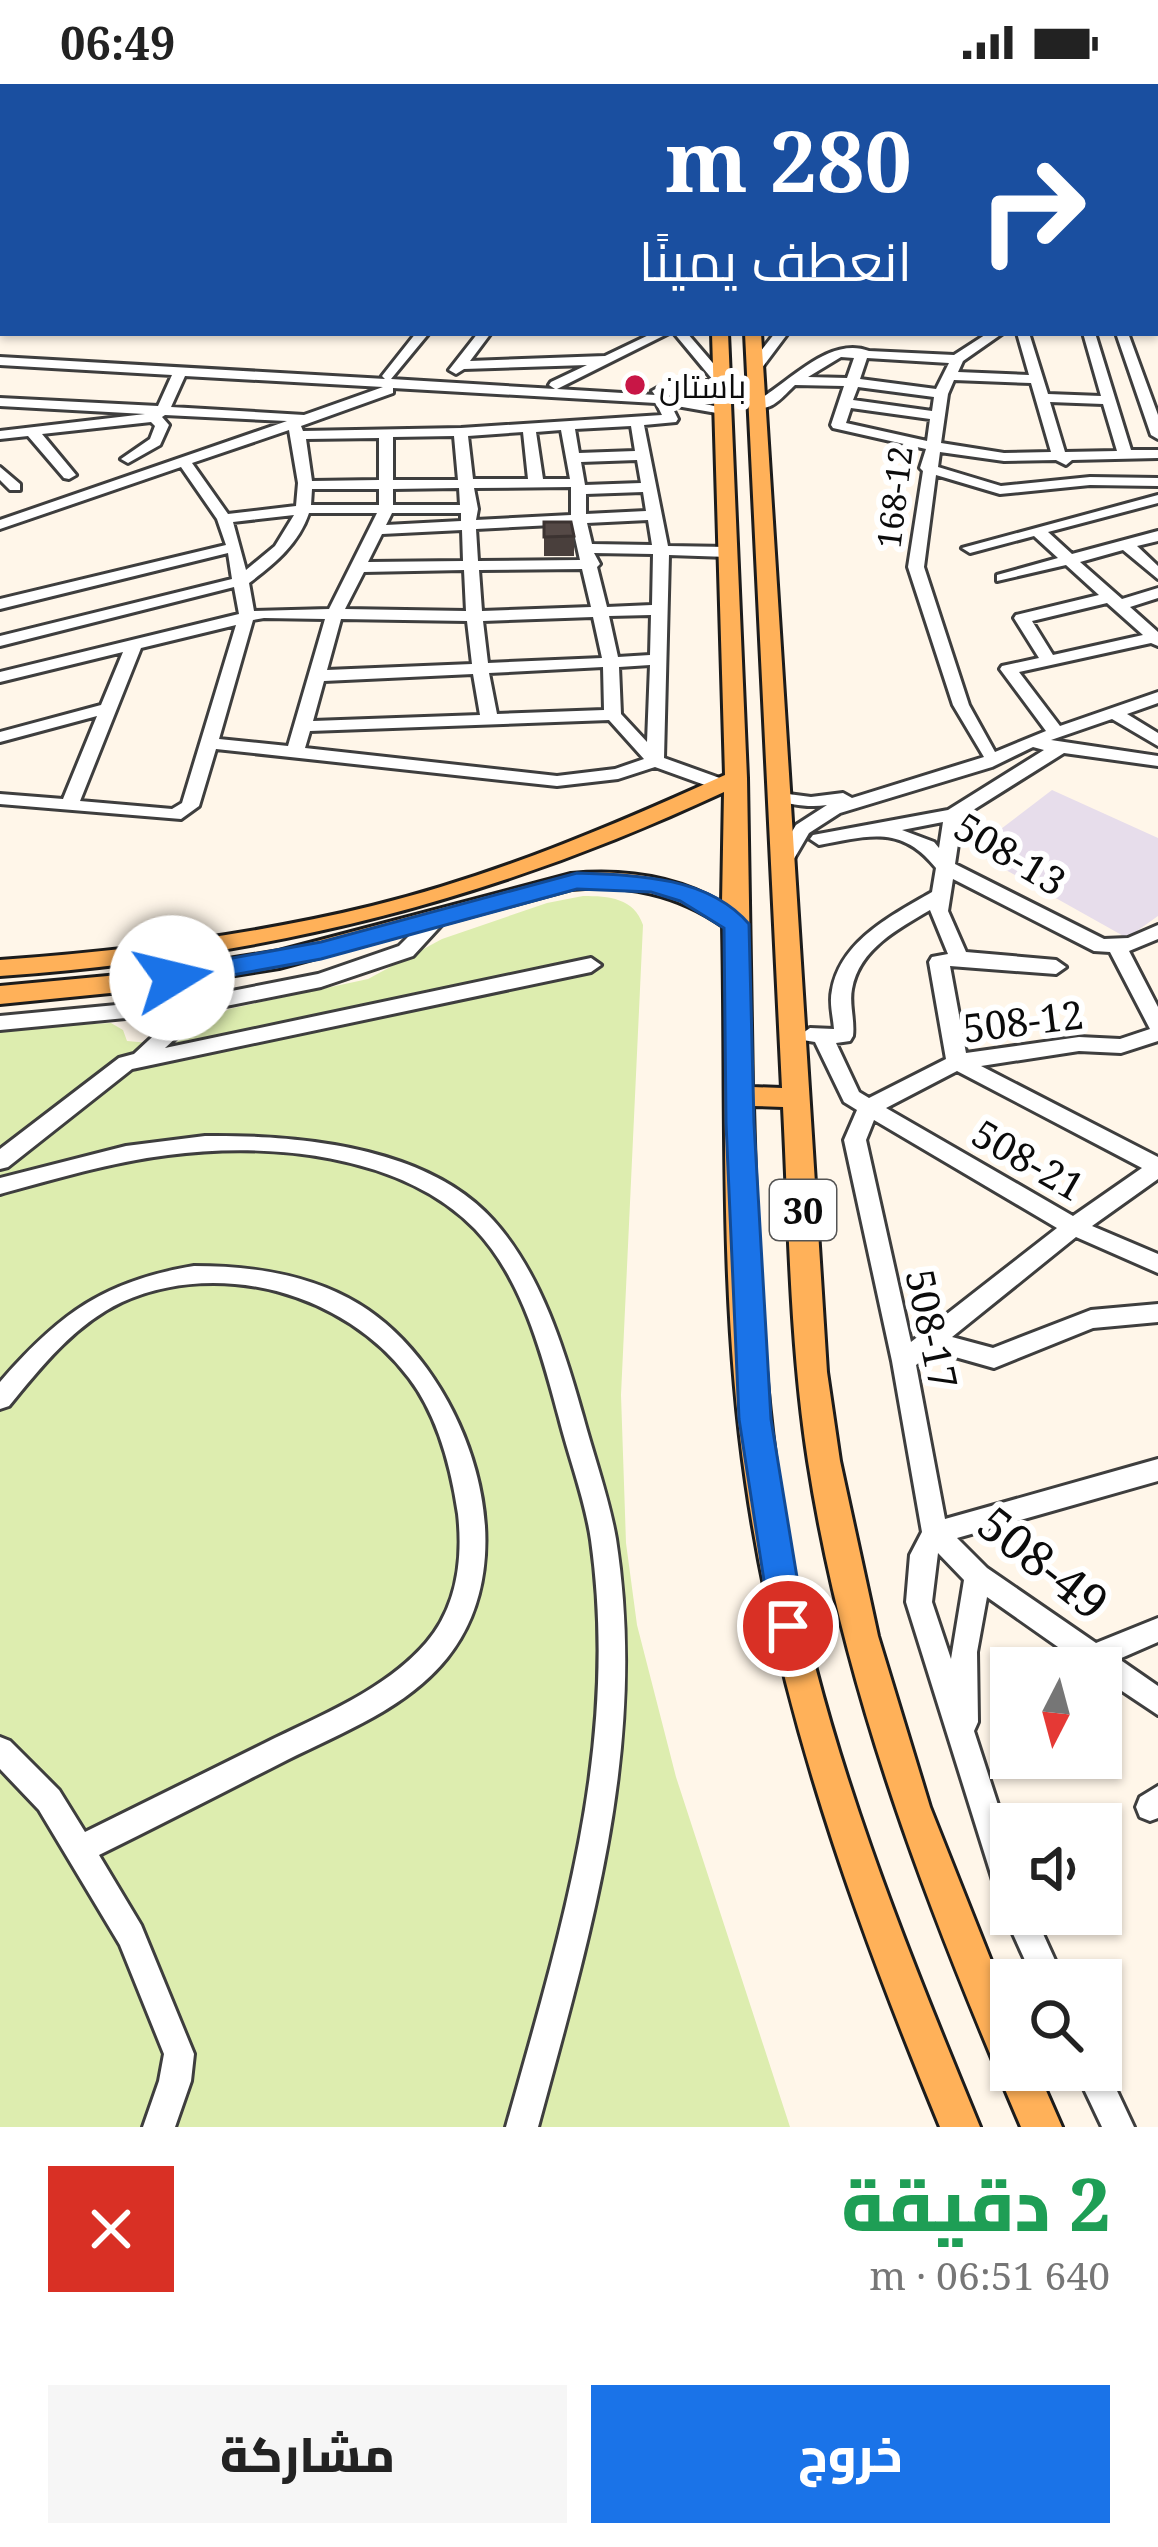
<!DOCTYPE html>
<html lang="ar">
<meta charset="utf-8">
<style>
body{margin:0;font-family:"Noto Serif",Cairo,serif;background:#f6f6f6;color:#222;direction:rtl;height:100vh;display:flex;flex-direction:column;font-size:45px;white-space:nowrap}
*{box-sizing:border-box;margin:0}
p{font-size:39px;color:#767676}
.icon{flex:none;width:66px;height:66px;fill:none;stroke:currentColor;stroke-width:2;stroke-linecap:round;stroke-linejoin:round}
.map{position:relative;height:2043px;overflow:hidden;direction:ltr}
.details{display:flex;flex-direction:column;background:#fff;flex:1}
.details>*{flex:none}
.guide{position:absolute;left:0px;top:0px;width:1158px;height:252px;box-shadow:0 3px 9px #0004;direction:rtl;background:#1a4fa0;color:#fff;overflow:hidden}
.needle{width:78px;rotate:186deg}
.fabs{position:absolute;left:990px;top:1563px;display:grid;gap:24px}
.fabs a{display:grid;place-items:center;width:132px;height:132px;border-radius:0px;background:#fff;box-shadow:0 3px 9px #0004;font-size:60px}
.pin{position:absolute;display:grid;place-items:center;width:102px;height:102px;color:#fff;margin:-51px;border:6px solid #fff;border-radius:50%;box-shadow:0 3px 12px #0007}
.me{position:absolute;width:132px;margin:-66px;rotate:81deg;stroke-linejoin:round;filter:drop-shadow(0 0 9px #0008)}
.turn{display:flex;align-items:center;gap:42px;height:252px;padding:0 48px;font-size:54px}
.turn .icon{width:156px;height:156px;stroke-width:2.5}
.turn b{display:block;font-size:84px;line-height:102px}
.round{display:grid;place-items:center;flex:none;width:126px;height:126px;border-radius:0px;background:#f6f6f6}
.headline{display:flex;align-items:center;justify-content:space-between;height:204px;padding:0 48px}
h1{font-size:72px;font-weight:800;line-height:90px;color:#1e9e55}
.action{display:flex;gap:24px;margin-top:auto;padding:24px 48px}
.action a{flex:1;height:138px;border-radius:0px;background:#1a73e8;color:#fff;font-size:48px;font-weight:800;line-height:138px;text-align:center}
.action a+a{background:#f6f6f6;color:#222}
.status{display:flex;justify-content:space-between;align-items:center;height:84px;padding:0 60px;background:#fff;direction:ltr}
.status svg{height:33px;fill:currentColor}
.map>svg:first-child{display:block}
.industrial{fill:#e7ddeb}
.green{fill:#ddedaf}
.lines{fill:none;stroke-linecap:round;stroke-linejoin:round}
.minor-casing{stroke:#3e3e3e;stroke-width:6}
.major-casing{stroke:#1c1c1c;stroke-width:6}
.minor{fill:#fff;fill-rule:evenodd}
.major{fill:#ffb159;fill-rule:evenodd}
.wall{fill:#493f3c}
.building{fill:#554946;stroke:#3c3331;stroke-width:3}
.route{fill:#1a73e8;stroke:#114b97;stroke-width:3}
.poi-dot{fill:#c81646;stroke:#fff;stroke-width:4.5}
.labels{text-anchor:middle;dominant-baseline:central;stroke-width:12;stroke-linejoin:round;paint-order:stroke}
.far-poi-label{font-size:33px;fill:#0b0b0b;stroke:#fff;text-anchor:start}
.far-street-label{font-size:33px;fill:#0b0b0b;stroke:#fff}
.shield{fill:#fff;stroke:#545454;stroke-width:3}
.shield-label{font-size:36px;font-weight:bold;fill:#0b0b0b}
.street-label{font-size:39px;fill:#0b0b0b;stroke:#fff}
.near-street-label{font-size:48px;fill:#0b0b0b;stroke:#fff}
</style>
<div class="status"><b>06:49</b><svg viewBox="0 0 49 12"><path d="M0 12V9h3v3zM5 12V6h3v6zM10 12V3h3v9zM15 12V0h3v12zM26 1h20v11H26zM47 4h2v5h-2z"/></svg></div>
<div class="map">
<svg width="1158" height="2043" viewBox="0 0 1158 2043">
<rect width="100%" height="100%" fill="#fff6e9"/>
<!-- industrial -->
<path class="industrial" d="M1052 706 1158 754V832L1127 854 972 767Z"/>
<!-- green -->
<path class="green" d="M583 812C609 812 634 814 643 841L621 1311 626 1459 637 1541 676 1693 790 2043H0V945L111 939 123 946 127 957 172 961 229 925 368 895 442 855 547 819Z"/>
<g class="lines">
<defs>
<path id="minor" d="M386 0H398L401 3H389Z
M669 0H679L680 3H670Z
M766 0H776L777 3H767Z
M1150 0H1158V10Z
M3 10V16L0 17V11Z
M1155 30H1158V36H1155Z
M1155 45H1158V52H1155Z
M3 126V134L0 135V127Z
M3 171V185L0 186V172Z
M0 207H3V215H0Z
M1155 217H1158V225H1155Z
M0 230H3V238H0Z
M416 249H429L391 295 555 305 549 301 551 298 587 281 464 285 456 290 449 286 478 249H491L470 277 605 272 653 249H669L557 305 655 311 652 307 659 303 713 296 674 249H687L730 299 668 312 728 325V331L671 321 678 335 676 338 644 341 668 462 728 463 736 468 728 473 669 471 664 674 728 697V705H716L655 683 618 695 557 702 216 665 199 722 181 735 0 720V710L63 715 97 632 0 658V648L101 621 123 568 0 598V588L239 530 234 503 0 562V552L232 495 228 469 0 525V515L226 461 217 435 181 383 0 445V436L287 337 165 331 162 333 169 341 160 361 128 379 121 375 150 355 155 342 151 338 42 350 76 391 69 395 64 394 28 352 0 355V347L145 330 0 322V314L158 322 172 291 0 281V273L385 295 382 292ZM185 292 383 303 304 331 171 323ZM393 304 656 319 662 331 461 344 303 347 301 342 393 309ZM631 342 635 367 579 369 575 345ZM289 346 298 399 296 422 228 430 192 379ZM561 346 570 395H543L536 348ZM523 348 528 395H473L468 352ZM454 352 458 396H393V353ZM379 354V396L312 397 306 355ZM637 376 641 399 585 401 581 378ZM571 403V431L476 436 478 425 474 404ZM459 404 460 421H393V405ZM312 405H379V421H311ZM643 408 646 427 586 430V410ZM309 429H377L329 525 254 527 249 499C274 480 298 461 309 429ZM392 429H461V437L386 441ZM294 431 275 462 246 486 233 438ZM648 436 652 461 592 460 587 439ZM572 440 580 476 478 477 476 445ZM462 446 463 477 368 478 382 450ZM594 469 653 470 652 521 607 523 597 483 600 480ZM582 485 591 523 482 527 479 486ZM464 486 466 527 345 525 364 488ZM651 531 650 571 618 573 609 532ZM593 533 602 574 488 579 483 537ZM264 534 325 535 288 662 219 655 253 536ZM341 535 467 537 472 580 327 586ZM236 541 182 719 172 725 80 717 141 564ZM650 581 647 658 621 630 619 583ZM603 583 604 626 497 630 489 589ZM473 590 480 631 313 637 324 597ZM609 636 644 675 615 685 557 692 305 664 310 647Z
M775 249H788L761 285H751L749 282Z
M988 249H1003L963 277 958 288 1029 291 1017 249H1029L1048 310 1101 312 1083 249H1095L1131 366H1158V374L1072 376 1066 381 1056 376 1004 377 940 368 938 383 1001 402 1090 393 1158 394V402L1090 401 1000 410 936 391 924 483 969 621 995 668 1046 647 1000 585 1002 582 1039 574 1014 534 1016 531 1099 511 1066 481 997 497V491L1058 474 1034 452 970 469 962 464 1158 411V419L1048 448 1072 470 1158 447V457L1137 462 1158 482V495L1123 466 1080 478 1122 515 1158 504V514L1130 523 1158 548V562L1151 559 1019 588 1060 642 1158 608V619L1127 630 1158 649V662L1112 635 1051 656 1158 672V682L1064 669 962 733 955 780 1104 855 1128 854 1158 841V855L1129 867 1158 923V957L1121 969 1079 967 981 982 1158 1073V1095L1092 1142 1158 1170V1189L1076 1153 952 1253 993 1264 1091 1226 1158 1220V1238L1093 1244 994 1284 934 1267 916 1281 945 1435 1158 1375V1397L957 1454 987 1484 1096 1559 1158 1534V1558L1119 1575 1158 1602V1631L1101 1593V1584H1088L987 1513 977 1568 978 1638 974 1647 1011 1761V1830H1034L1064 1896H1034L1004 1830 1009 1820 1001 1816 996 1806 906 1518 910 1471 922 1448 892 1277 844 1056 857 1026 844 1018 815 958 803 956 800 951 810 944 834 945C833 932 829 919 832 906 841 856 893 831 932 808L936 784C901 740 868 752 819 761L810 755 813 751 948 726 1044 666 1033 663 992 683 840 729 809 749 788 785H774L772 781 796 741 827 721C808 724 791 720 773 716V708L811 713 843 709 852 714 984 673 953 621 908 483 923 387 920 384 926 365 833 344 831 341 844 302 795 301C782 313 769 332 751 320 786 303 827 251 869 267L954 271ZM841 273 854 274 847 294 808 293ZM867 274 949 279 936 305 860 295ZM954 296 1031 299 1051 368 1004 369 941 359 948 310ZM858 303 934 313 932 327 853 316ZM1050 318 1103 320 1117 367 1065 368ZM851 324 930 335 927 357 846 339ZM1107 519 1143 551 1053 571 1032 537ZM943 738 939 764 934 758 902 746ZM953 795 1094 867 1110 868 1150 945 1120 955 1079 953 966 969 950 882 1056 890 1066 883 1056 876 966 868 948 827ZM930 826 948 870 932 873 929 878 946 975 869 1014 859 1008 836 959 850 957 853 952C855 936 849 920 852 905 859 865 898 845 930 826ZM957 987 1142 1084 1073 1132 886 1024ZM874 1036 1057 1144 911 1258 866 1056ZM938 1469 964 1496 951 1575 932 1518Z
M1116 249H1128L1158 331V355L1151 351Z
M0 383 20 400V406H10L0 396Z
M437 829 447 835 413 872 321 903 206 926 165 964 591 874 601 881 591 888 132 985 8 1083 0 1085V1065L119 974 134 970 178 929 0 946V932L201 913 318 890 399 862 430 831Z
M205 1052C297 1051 427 1062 493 1136 541 1189 564 1265 583 1332 594 1373 609 1414 616 1455 648 1661 591 1847 538 2043H506C561 1847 620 1663 591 1456 585 1415 569 1374 559 1334 542 1270 522 1194 475 1145 401 1069 267 1058 168 1071 111 1078 55 1095 0 1110V1094L126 1062Z
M194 1182C254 1182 317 1191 368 1226 467 1294 530 1471 447 1574 407 1624 343 1648 287 1676 224 1708 162 1740 99 1771L141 1841 194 1970 191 1997 175 2043H143L159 1997 164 1970 120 1861 39 1726 0 1685V1653L10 1657 59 1706 85 1748C145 1718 205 1689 265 1659 321 1631 384 1607 426 1559 457 1523 463 1475 458 1430 451 1383 438 1332 409 1294 345 1209 220 1174 122 1218 75 1240 41 1283 9 1322L0 1325V1298C59 1230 104 1197 194 1182Z
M1158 1702V1734L1150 1737 1140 1733 1136 1723 1140 1713Z
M1102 1975 1134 2043H1102L1075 1986H1101Z"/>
<path id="major" d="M704 0H718V3H704Z
M729 0H743L744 3H730Z
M712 249H728L747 694 752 1003 782 1004 745 249H761L827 1288 840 1377 878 1552 930 1723 1011 1927V1986H1037L1062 2043H1021C929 1828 844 1610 808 1377 790 1260 789 1141 783 1023L753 1022C757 1174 763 1325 791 1475 828 1672 904 1858 980 2043H940C854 1834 778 1623 746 1398 719 1215 727 1026 723 842 675 809 627 800 571 805L279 884 140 906 0 920V902L140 889 279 867 571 790C624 785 675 792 722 819L724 708C484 820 264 873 0 892V876C126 867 249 852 372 822 494 792 610 743 725 691Z"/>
</defs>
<!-- minor casing -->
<use href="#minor" class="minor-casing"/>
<!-- major casing -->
<use href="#major" class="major-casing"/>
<!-- minor -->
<use href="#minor" class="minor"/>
<!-- major -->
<use href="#major" class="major"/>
</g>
<!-- wall -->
<path class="wall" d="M544 438 574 452V472H544Z"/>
<!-- building -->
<path class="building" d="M544 438H571L574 452 544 453Z"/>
<!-- route -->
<path class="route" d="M577 789C635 791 708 792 749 840L754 1039 771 1335 805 1542 800 1553 788 1558 776 1553 771 1542 739 1335 726 1039 724 844 680 817 651 808 577 805 321 875 172 902 159 894 172 885 321 858Z"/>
<!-- markers -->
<circle class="poi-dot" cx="635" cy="301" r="12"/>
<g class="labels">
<!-- far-poi labels -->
<g class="far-poi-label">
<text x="659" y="301">باستان</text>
</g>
<!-- far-street labels -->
<g class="far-street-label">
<text transform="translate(894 413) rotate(-83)">168-12</text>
</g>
<!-- shield labels -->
<rect class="shield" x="770" y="1096" width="66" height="60" rx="9"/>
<g class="shield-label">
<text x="803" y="1126">30</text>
</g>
<!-- street labels -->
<g class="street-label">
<text transform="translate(1011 769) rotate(31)">508-13</text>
<text transform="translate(1023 936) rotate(-7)">508-12</text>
<text transform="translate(1029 1075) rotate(30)">508-21</text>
<text transform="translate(933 1245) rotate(78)">508-17</text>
</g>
<!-- near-street labels -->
<g class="near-street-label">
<text transform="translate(1044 1478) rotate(38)">508-49</text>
</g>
</g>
</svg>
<div class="fabs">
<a><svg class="needle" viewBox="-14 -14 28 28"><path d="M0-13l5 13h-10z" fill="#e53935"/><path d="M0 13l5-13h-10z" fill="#767676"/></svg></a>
<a><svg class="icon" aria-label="sound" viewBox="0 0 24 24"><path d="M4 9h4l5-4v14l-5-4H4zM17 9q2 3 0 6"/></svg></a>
<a><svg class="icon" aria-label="search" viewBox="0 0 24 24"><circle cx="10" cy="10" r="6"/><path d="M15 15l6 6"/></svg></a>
</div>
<div class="pin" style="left:788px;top:1542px;background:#d93025"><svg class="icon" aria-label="arrive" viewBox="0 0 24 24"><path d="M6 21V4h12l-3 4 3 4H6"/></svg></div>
<svg class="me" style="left:172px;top:894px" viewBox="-20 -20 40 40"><circle r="19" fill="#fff"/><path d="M0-13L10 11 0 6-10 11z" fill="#1a73e8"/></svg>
<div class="guide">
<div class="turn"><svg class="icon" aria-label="right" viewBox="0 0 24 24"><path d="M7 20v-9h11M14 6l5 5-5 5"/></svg><div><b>280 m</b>انعطف يمينًا</div></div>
</div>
</div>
<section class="details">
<div class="headline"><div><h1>2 دقيقة</h1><p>640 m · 06:51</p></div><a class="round" style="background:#d93025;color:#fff"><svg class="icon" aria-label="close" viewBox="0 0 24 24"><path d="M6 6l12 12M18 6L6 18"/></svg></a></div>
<div class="action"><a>خروج</a><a>مشاركة</a></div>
</section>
